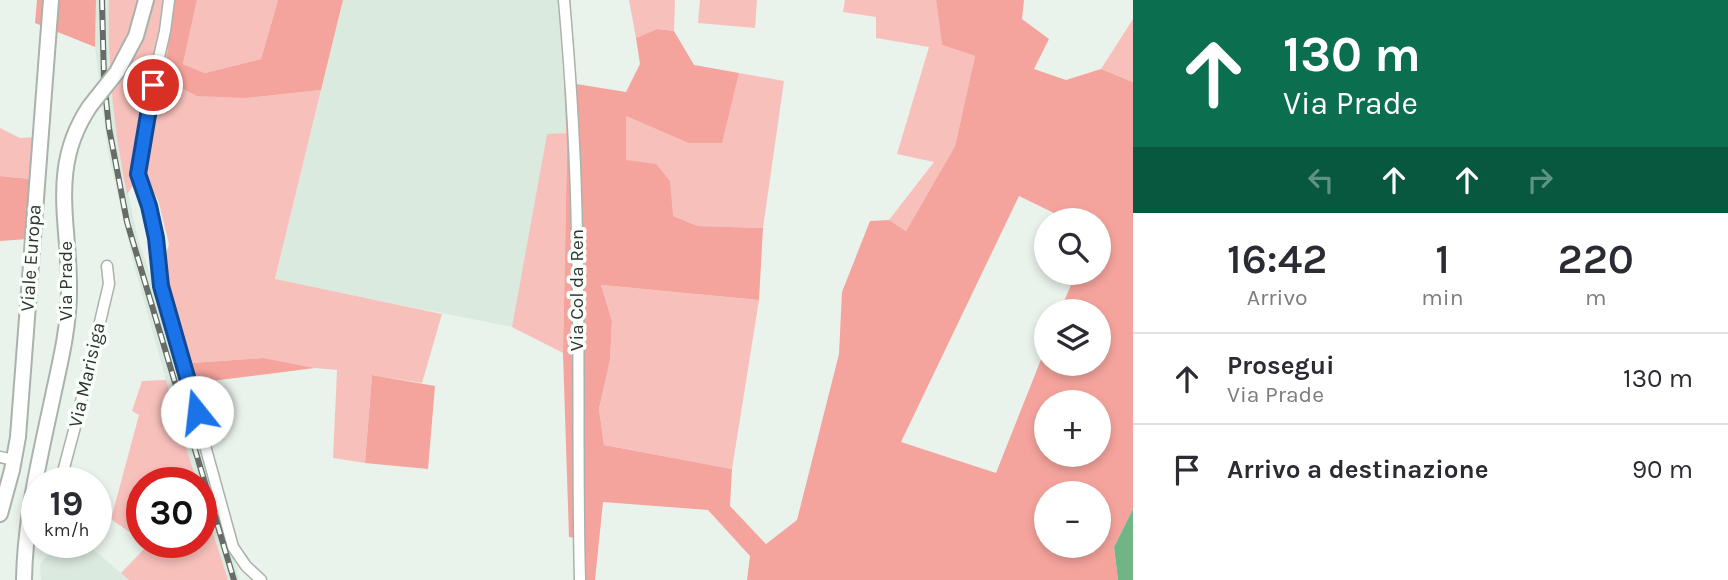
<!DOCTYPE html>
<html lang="it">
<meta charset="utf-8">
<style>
body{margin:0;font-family:Karla,sans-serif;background:#f2f2f3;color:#2b2b33;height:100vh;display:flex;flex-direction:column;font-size:26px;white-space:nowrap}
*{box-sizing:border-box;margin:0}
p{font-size:23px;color:#7c7c81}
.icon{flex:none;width:38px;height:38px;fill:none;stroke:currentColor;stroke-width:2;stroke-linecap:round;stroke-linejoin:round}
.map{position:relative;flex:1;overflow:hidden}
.details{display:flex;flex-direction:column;background:#fff;width:595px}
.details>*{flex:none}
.hud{background:#0b6e4f;color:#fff;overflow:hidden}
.controls{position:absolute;left:1034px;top:208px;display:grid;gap:14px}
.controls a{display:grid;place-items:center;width:77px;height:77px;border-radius:50%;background:#fff;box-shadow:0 4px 10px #0003;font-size:35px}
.speed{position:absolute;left:21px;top:467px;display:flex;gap:14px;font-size:35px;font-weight:700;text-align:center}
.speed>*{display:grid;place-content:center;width:91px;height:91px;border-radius:50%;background:#fff;box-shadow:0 4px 10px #0003;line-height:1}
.speed small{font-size:18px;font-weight:400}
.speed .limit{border:10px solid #d22;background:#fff;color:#111}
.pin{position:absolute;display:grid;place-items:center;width:60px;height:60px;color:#fff;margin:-30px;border:4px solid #fff;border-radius:50%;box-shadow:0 2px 7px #0007}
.me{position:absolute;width:77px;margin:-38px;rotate:344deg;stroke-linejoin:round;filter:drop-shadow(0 0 5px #0008)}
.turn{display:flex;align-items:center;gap:24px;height:147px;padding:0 35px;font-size:32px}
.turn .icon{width:91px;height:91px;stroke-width:2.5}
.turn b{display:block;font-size:49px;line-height:60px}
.lanes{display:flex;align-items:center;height:66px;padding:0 35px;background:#0003;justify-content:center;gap:35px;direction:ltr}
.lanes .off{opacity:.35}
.eta{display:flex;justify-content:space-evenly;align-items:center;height:119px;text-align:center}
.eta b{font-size:42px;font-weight:600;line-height:49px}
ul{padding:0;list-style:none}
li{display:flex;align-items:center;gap:21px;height:91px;padding:0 35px;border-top:2px solid #e1e1e2}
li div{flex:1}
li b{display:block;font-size:26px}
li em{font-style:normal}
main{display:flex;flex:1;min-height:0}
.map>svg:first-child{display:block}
.built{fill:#dbeade}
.green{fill:#f8c0bb}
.forest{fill:#f5a49d;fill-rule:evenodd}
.water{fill:#71b587}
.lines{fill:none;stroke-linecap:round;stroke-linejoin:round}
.minor-casing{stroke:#a9b2ab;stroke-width:13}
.secondary-casing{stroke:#a9b2ab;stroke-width:18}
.primary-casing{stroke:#a9b2ab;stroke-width:18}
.minor{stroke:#fff;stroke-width:10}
.secondary{stroke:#fff;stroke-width:14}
.primary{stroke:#fff;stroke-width:14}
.rail-casing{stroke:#676c68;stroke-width:6}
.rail{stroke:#f9fffb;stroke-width:3.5;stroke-dasharray:10;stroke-linecap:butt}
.secondary-bridge-casing{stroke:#a9b2ab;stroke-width:18;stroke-linecap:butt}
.secondary-bridge{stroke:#fff;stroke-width:14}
.route-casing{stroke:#114b97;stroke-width:18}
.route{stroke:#1a73e8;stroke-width:12}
.labels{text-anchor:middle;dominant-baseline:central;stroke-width:7;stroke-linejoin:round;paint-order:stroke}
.street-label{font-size:19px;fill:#313431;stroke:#f9fffb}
</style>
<main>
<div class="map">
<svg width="1133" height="580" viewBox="0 0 1133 580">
<rect width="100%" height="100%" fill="#eaf2ec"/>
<!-- built -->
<path class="built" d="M96 0H109V67L120 156 138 239 155 289 240 580H228L201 495V483H197L166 380 134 265 108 152 95 47Z
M343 0H558L567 133 547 135 512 327 275 280Z
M57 542 86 543 129 580H41L40 565Z"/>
<!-- green -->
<path class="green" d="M109 0H174L164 79 247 98 321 90 275 279 442 314 422 383 372 375 365 463 333 458 337 370 315 368 264 358 176 364 155 289 169 244 158 200 142 173 127 194C114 130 107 66 109 0Z
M197 0H278L261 59 205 73 183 64Z
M629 0H675L674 31 657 29 636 38Z
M700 0H757L755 28 698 23Z
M845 0H936L942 45 975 56 955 146 906 231 889 220 934 162 897 154 929 47 876 38V17L843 12Z
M1133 19V82L1101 69Z
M739 73 784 81 763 228 698 226 673 216 626 160V116L688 143H721Z
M0 128 20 138 37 137 31 179 0 176Z
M567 133V147L563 353 512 327 547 134Z
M601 285 759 300 732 469 604 445 599 409 610 360 612 321Z
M166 380 197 483H142V541L111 519 139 415 132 411 142 381Z
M201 495 228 580H129L121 573 147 546 144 543 201 542Z"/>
<!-- forest -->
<path class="forest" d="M37 0H96L95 47 35 23Z
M174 0H197L183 64 205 73 261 59 278 0H343L321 90 247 98 197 96 164 79Z
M936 0H1024L1022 19 1049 39 1034 69 1066 80 1101 69 1133 82V509L1114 547 1118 580H747L750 556 708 510 603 502 595 580H581L582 539 569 537 563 353 567 147 564 82 626 92 640 64 636 38 657 29 674 31 694 65 739 73 722 143H688L626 116V160L656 164 670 181 673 216 698 226 763 228 759 300 601 285 612 321 610 360 599 409 604 445 732 469 730 506 766 544 797 520 839 354 842 292 870 221 889 220 906 231 955 146 975 56 942 45ZM1019 196 1062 217 1064 220H1099V273H1076L1060 311 1099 312V364H1046V347L996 473 901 442ZM1046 402H1099V455H1046ZM1046 494H1099V546H1046Z
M0 176 31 179 28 239 0 241Z
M264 358 315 368 211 381 215 438 198 442 176 364Z
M372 375 435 386 428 469 365 463Z"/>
<!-- water -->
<path class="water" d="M1133 509V580H1118L1114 547Z"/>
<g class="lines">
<defs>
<path id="minor" d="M169 0 165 31 147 109 138 174 149 206 156 238 161 286 233 547 246 566 261 580
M564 0C571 80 576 159 577 239 580 353 577 466 580 580
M0 457 14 460
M60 483 76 423 109 284 107 266"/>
<path id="secondary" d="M117 72 136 36 146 0
M24 580C25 516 41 453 54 391 61 359 69 325 69 291 70 223 48 168 90 106"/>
<path id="primary" d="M0 514 12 470 18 437 51 0"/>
</defs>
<!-- minor casing -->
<use href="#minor" class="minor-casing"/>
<!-- secondary casing -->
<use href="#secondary" class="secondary-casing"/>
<!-- primary casing -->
<use href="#primary" class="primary-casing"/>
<!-- minor -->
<use href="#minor" class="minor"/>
<!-- secondary -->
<use href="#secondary" class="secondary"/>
<!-- primary -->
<use href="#primary" class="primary"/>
<defs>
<path id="rail" d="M102 0 104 80 109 128 127 222 234 580"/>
</defs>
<!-- rail casing -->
<use href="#rail" class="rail-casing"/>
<!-- rail -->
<use href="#rail" class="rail"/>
<defs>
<path id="secondary-bridge" d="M90 106 117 72"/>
</defs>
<!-- secondary-bridge casing -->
<use href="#secondary-bridge" class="secondary-bridge-casing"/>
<!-- secondary-bridge -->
<use href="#secondary-bridge" class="secondary-bridge"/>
</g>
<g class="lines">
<defs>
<path id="route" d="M153 85 138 174 149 206 156 238 161 286 197 412"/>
</defs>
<!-- route casing -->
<use href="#route" class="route-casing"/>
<!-- route -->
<use href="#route" class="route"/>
</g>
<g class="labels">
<!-- street labels -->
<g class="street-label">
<text transform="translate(31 258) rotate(-86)">Viale Europa</text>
<text transform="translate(66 281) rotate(-90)">Via Prade</text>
<text transform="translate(577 290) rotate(-90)">Via Col da Ren</text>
<text transform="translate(87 375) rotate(-77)">Via Marisiga</text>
</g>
</g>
</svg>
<div class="controls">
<a><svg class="icon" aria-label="search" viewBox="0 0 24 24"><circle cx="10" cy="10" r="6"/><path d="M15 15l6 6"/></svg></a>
<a><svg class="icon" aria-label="layers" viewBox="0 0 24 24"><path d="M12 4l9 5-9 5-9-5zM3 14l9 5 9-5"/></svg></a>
<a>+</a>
<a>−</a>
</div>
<div class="speed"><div>19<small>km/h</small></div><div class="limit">30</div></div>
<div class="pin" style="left:153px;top:85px;background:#d93025"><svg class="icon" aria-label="arrive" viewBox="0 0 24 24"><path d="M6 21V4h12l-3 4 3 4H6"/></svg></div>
<svg class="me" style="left:197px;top:412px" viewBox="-20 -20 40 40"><circle r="19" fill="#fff"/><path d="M0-13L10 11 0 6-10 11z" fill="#1a73e8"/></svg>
</div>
<section class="details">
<div class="hud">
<div class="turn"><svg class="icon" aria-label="ahead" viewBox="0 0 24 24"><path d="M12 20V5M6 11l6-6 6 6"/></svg><div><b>130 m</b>Via Prade</div></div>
<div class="lanes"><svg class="icon off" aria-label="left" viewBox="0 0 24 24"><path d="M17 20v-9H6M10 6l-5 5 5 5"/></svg><svg class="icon" aria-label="ahead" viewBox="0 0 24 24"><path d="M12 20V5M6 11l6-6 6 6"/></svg><svg class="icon" aria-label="ahead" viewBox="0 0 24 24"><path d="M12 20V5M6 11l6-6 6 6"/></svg><svg class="icon off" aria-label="right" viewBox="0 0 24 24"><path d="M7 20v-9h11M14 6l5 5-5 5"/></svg></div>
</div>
<div class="eta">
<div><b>16:42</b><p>Arrivo</p></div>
<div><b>1</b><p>min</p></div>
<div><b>220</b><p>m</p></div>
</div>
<ul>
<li><svg class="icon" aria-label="ahead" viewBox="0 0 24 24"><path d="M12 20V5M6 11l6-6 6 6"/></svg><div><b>Prosegui</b><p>Via Prade</p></div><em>130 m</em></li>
<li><svg class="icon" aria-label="arrive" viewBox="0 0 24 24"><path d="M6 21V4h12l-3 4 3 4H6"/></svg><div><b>Arrivo a destinazione</b></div><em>90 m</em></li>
</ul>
</section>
</main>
